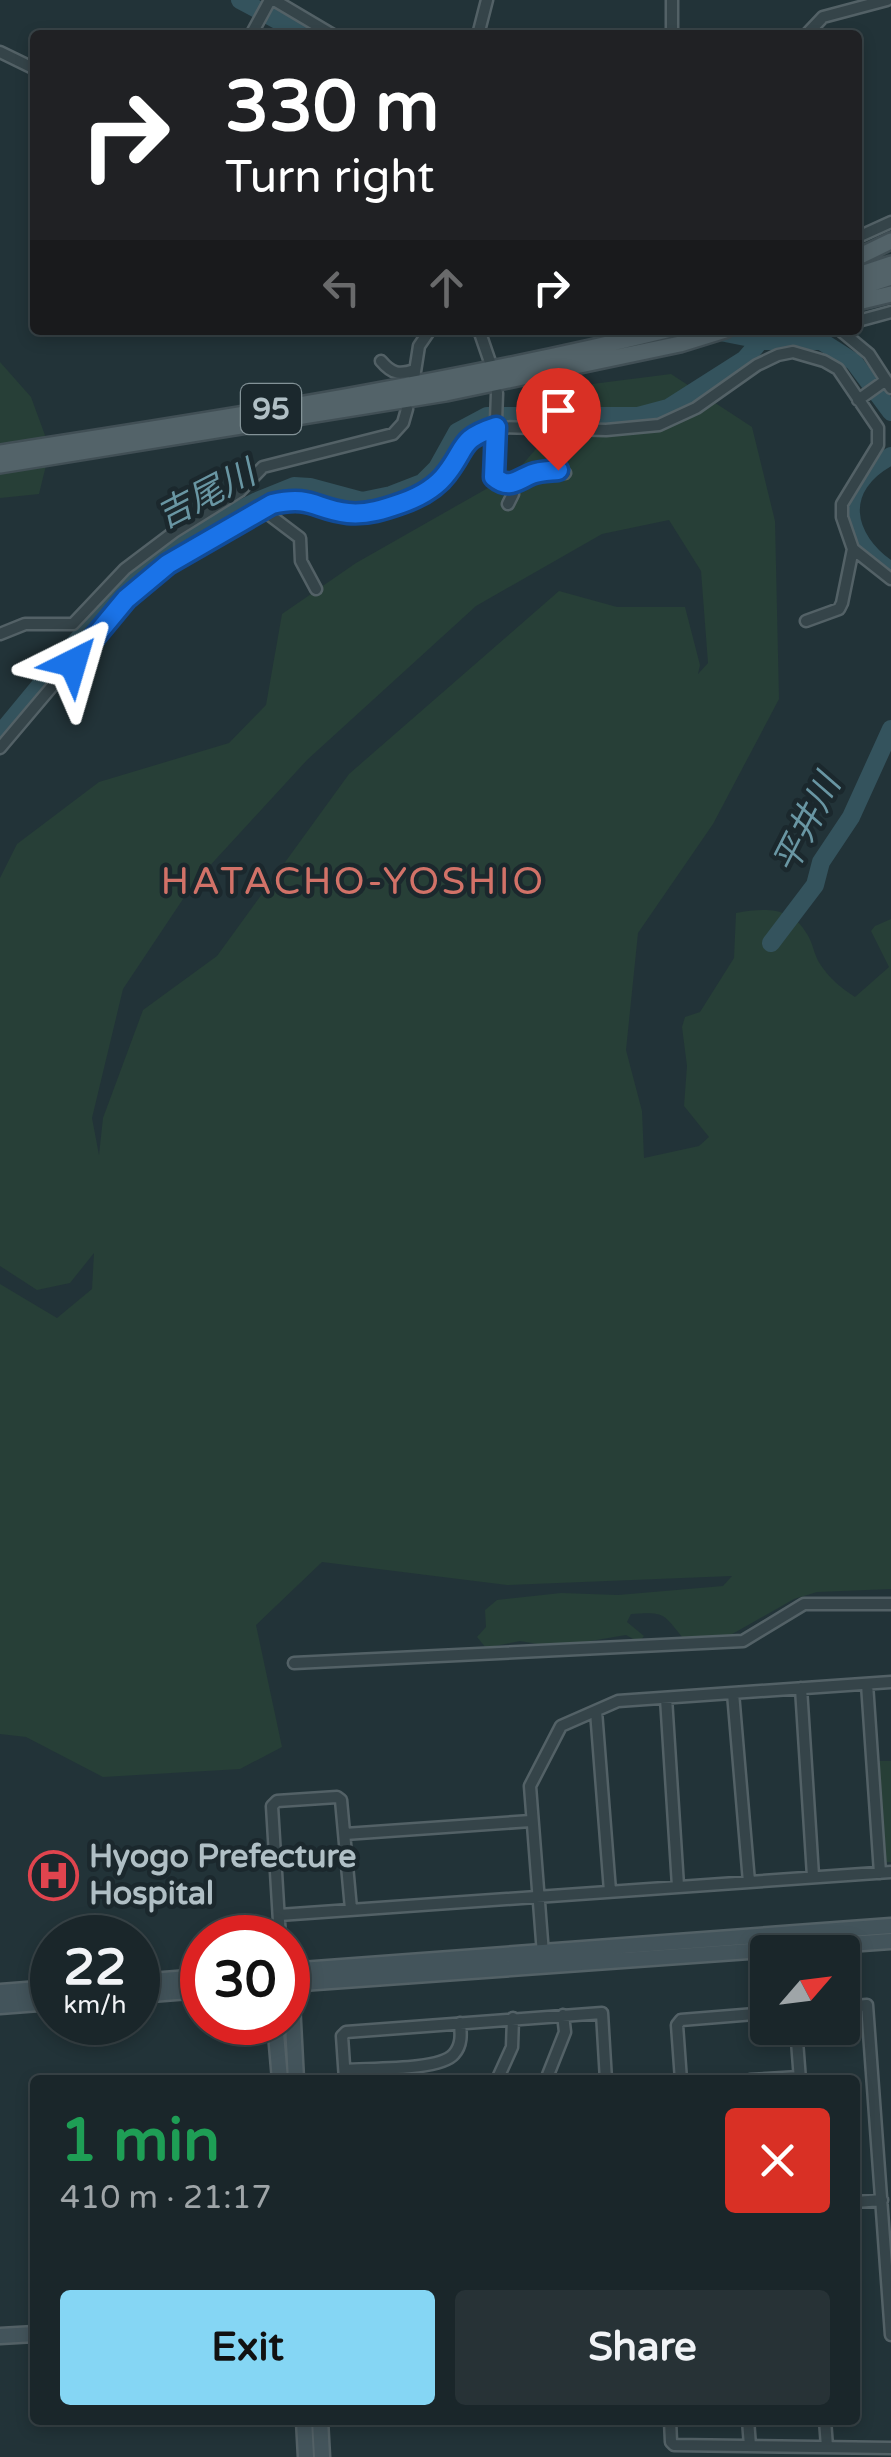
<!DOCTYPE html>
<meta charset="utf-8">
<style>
body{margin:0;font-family:"Varela Round","Noto Sans JP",sans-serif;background:#273236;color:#f1f3f6;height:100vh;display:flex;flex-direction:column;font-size:38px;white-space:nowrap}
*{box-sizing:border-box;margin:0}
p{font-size:32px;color:#9fa5a8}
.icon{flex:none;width:55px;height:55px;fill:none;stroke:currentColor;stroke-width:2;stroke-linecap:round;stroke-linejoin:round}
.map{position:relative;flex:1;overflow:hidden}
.panel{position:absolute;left:30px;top:2075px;width:830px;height:350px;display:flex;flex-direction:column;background:#1a262a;border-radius:10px;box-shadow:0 5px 15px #0003,0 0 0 2px #384347}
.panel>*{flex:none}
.banner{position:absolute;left:30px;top:30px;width:832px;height:305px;border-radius:10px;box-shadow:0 5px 15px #0003,0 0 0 2px #384347;background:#202124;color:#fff;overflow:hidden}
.needle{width:65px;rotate:62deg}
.tools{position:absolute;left:750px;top:1935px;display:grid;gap:20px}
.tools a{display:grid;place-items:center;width:110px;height:110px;border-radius:10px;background:#1a262a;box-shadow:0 5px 15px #0003,0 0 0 2px #384347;font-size:50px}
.speed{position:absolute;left:30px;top:1915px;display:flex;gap:20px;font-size:50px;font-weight:700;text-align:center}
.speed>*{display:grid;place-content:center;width:130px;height:130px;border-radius:50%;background:#1a262a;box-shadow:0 5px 15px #0003,0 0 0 2px #384347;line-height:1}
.speed small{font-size:25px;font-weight:400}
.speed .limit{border:15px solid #d22;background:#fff;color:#111}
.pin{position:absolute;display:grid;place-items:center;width:85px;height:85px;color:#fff;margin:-102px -42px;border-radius:50% 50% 50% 0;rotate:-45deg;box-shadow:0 0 10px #0007}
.pin .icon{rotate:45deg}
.me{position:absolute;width:110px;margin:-55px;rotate:40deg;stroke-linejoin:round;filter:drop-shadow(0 0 8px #0008)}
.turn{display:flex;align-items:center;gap:35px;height:210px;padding:0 30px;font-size:45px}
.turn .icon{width:130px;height:130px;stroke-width:2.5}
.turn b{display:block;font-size:70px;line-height:85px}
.lanes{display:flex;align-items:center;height:95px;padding:0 30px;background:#0003;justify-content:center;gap:50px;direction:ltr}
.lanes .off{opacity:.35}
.round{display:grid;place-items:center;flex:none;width:105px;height:105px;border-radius:10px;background:#273236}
.summary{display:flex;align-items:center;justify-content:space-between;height:170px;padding:0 30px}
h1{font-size:60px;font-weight:700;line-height:75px;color:#1e9e55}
.primary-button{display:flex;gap:20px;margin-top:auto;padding:20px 30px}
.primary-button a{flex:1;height:115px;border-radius:10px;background:#85d6f4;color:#111;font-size:40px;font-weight:700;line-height:115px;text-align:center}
.primary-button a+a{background:#273236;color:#f1f3f6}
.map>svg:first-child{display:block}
.green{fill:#273f37;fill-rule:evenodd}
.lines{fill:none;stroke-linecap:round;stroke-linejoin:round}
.river{stroke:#34535d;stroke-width:18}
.street-casing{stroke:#536166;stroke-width:15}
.secondary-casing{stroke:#536166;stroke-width:19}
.primary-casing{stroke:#414f55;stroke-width:20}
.street{stroke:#354449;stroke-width:10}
.secondary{stroke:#43545b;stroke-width:14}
.primary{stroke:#536369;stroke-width:15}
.route-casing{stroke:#114b97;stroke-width:25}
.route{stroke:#1a73e8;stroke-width:18}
.labels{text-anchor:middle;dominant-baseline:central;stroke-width:9;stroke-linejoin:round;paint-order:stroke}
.shield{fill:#1b282d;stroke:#839297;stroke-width:2.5}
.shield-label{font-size:30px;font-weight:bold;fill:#b0bfc5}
.poi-label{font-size:32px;font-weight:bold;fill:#b0bfc5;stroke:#1b282d;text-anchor:start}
.water-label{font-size:35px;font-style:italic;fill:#6996a3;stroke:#1b282d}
.quarter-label{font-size:38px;letter-spacing:2.5px;fill:#d27268;stroke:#1b282d}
</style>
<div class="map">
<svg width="891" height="2457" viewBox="0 0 891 2457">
<rect width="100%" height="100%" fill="#223338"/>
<!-- green -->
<path class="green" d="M0 362 31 397 50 449 39 494 0 498Z
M671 374 752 427 775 521 779 699 713 824 638 933 626 1050 642 1111 644 1158 699 1146 709 1137 684 1106 687 1066 682 1027 685 1017 700 1012 734 958 736 913C764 908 791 906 807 934 813 943 814 955 820 964 829 978 841 988 855 997L889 967 871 931 875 926 891 919V1589L817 1592 794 1599 727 1637 685 1640C663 1615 668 1611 631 1614L627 1622 644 1636 639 1642 626 1635 555 1647 520 1641 486 1648 477 1637 486 1627 485 1610 497 1600 561 1593 618 1595 723 1586 732 1576 507 1585 322 1562 256 1625 282 1747 240 1769 103 1777 26 1737 0 1734V1284L57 1318 92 1289 94 1253 70 1283 37 1290 0 1266V878L17 844 99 782 229 743 266 705 282 614 356 563 516 472 592 384ZM669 520 701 571 708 663 698 674 700 665 685 607H617L559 591 349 774 217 956 143 1010 103 1118 99 1155 92 1118 123 989 193 884 307 760 476 606 602 534Z
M879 1761H891V1862H886Z"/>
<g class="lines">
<!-- river -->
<path class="river" d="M240 0 305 35
M710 330 766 341H821L854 362 891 412
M891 456C833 486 842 539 891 571
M0 734 128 579 180 540 257 501 294 486 310 487 362 501 391 495 422 483 437 468 457 432 487 416H638L668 408 745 359 761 340
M771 943 815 885 821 862 851 817 891 729"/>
<defs>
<path id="street" d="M274 0 333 35
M251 35 270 0
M478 35 487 0
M672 35V0
M806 35 823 17 887 0
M0 52 35 69
M858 237 891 222
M858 321 891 312
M479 330 490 362
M840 330 869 354 891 388
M381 361C392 374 399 375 415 370
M414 378 419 346 430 330
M497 393 494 477 502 484C527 484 537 466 565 473
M858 400 886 380
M508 504 513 494 511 484
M263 510 300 538 301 561 316 589
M853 549 891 579
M0 634 25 624H73L125 569 174 532 240 491 263 467 393 434 403 423 407 409
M0 748 126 599 168 565 273 505C312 495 315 509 349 513 367 515 385 509 402 503 419 497 436 488 447 473 467 447 459 439 496 427L606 430 659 425 696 408 757 365 778 355 793 352 824 361 838 369 878 428V445L842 504V517L853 549 842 603 839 609 806 621
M294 1663 743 1641 804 1604H891
M867 1684 880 1873
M801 1688 813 1876
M733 1693 749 1882
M666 1698 678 1886
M596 1711 610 1891
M345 1834 531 1821
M279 1915 891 1872
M280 1938 272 1806 277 1801 337 1797 341 1800 351 1909
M543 1954 530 1786 561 1726 618 1701 891 1682
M842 2007 867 2005 891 2335
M796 2028 800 2080
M345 2070C368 2068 440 2071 454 2054 462 2045 461 2034 460 2023
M345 2080 342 2036 346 2032 602 2013 606 2080
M497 2080 512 2047 513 2018
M546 2080 565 2032 563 2015
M681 2080 677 2025 681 2020 768 2013
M750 2080 799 2077
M855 2202 882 2200
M670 2420 671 2442 674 2445 891 2448
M748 2420 750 2446
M825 2420 827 2447"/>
<path id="secondary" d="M288 1971 891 1926
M288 1979 291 1984 296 2080
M138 1982 202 1977
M288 1984 891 1941
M0 1992 52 1988
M138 1995 202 1990
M0 2006 52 2002
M275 2022 280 2080
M0 2336 35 2334
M304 2420 306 2457
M320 2420 322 2457"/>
<path id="primary" d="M858 257 891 241
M858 275 891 264
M858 288 891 277
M858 302 891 294
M0 453C224 418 447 384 667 330
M0 465 446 393 680 344 725 330"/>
</defs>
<!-- street casing -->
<use href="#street" class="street-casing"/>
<!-- secondary casing -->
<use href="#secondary" class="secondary-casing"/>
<!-- primary casing -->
<use href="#primary" class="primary-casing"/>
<!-- street -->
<use href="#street" class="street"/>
<!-- secondary -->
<use href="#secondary" class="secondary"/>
<!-- primary -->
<use href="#primary" class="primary"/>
</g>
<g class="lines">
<defs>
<path id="route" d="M73 663 126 599 168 564 272 504C312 495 314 509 348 513 367 515 385 509 402 503 419 497 436 488 447 473 467 447 459 439 496 427L494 477C509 490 517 480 532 474 540 471 549 471 558 470"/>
</defs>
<!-- route casing -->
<use href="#route" class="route-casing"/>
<!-- route -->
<use href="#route" class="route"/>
</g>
<!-- icons -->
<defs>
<symbol id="hospital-ring" viewBox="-11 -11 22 22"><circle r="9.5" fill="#1b282d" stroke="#e0444e" stroke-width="1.5"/><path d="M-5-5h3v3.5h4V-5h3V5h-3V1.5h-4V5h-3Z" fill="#e0444e"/></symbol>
</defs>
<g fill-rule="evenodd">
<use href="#hospital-ring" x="26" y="1848" width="55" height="55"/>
</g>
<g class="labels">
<!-- shield labels -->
<rect class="shield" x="241" y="384" width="60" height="50" rx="8"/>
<g class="shield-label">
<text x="271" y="409">95</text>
</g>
<!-- poi labels -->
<g class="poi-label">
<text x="89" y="1857">Hyogo Prefecture<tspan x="89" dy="37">Hospital</tspan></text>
</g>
<!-- water labels -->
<g class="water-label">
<text transform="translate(206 495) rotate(-27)">吉尾川</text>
<text transform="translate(807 824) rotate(-63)">平井川</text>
</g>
<!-- quarter labels -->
<g class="quarter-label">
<text x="353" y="882">HATACHO-YOSHIO</text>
</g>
</g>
</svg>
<div class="tools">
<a><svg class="needle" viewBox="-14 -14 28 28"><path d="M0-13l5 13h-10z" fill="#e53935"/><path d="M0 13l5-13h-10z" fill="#9fa5a8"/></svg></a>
</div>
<div class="speed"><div>22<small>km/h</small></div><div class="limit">30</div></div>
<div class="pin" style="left:558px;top:470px;background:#d93025"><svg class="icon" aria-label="arrive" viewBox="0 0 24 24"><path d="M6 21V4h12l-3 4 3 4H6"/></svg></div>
<svg class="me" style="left:73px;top:663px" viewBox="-20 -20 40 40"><path d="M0-17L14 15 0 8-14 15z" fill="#1a73e8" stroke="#fff" stroke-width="4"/></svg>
<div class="banner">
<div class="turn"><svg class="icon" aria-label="right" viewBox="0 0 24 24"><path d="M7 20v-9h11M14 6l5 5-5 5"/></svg><div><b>330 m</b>Turn right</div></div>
<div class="lanes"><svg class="icon off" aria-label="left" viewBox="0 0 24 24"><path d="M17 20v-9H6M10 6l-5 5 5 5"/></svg><svg class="icon off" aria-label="ahead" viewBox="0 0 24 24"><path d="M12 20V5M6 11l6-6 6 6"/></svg><svg class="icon" aria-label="right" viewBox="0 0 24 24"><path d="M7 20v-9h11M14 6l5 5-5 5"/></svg></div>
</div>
<section class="panel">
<div class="summary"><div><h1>1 min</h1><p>410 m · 21:17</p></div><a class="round" style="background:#d93025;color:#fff"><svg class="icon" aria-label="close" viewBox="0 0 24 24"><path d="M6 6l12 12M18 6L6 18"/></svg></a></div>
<div class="primary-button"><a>Exit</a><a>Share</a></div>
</section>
</div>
